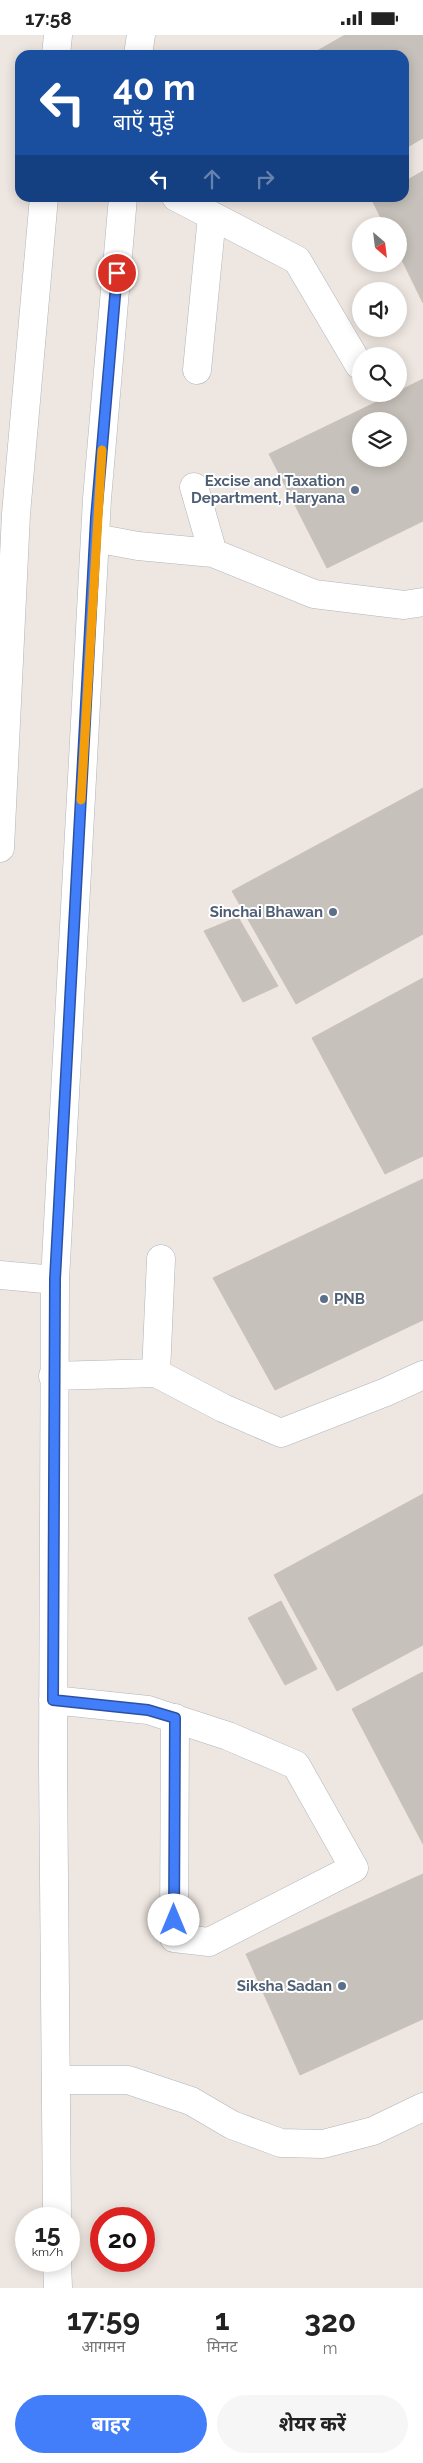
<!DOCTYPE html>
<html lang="hi">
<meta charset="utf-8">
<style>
body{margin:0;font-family:Raleway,"Noto Sans Devanagari",sans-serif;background:#f6f6f6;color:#222;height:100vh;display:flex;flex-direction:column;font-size:19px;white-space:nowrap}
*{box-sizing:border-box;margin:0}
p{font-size:16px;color:#767676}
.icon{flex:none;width:28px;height:28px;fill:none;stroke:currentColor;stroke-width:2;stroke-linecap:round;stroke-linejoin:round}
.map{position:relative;height:2253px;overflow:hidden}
.panel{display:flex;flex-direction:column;background:#fff;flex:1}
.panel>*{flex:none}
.guide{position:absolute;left:15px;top:15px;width:394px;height:152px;border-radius:15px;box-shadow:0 2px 12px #0003;background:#1a4fa0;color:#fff;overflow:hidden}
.needle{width:32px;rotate:152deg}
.tools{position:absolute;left:352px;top:182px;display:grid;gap:10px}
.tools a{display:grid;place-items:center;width:55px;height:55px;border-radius:50%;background:#fff;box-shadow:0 2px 12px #0003;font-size:25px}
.speed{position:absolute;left:15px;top:2172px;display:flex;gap:10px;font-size:25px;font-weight:700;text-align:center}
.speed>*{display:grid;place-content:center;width:65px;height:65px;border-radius:50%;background:#fff;box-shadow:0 2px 12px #0003;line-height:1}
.speed small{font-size:12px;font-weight:400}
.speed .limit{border:8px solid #d22;background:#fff;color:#111}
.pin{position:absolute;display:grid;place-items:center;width:42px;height:42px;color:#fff;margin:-21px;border:2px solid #fff;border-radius:50%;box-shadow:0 1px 5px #0007}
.me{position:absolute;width:55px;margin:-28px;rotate:0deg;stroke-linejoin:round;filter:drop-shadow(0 0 4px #0008)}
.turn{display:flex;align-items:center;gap:18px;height:105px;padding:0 15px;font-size:22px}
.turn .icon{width:65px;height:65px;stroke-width:2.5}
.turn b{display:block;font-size:35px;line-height:42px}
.lanes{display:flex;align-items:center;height:48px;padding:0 15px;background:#0003;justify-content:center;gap:25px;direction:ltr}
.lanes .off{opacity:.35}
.eta{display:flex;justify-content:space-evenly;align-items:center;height:85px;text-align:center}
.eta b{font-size:30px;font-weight:700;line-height:35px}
.cta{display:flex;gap:10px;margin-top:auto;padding:10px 15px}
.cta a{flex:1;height:58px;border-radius:30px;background:#427ef9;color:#fff;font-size:20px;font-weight:700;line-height:58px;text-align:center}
.cta a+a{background:#f6f6f6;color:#222}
.status{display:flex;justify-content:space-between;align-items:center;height:35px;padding:0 25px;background:#fff;direction:ltr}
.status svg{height:14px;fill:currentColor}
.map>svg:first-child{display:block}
.building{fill:#c7c1bb;stroke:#cac2b9;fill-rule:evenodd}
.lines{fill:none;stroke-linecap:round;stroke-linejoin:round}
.minor-casing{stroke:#b0b5bd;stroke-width:29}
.minor{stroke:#fff;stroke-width:28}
.route-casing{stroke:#2b52a2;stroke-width:12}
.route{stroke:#427ef9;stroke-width:9}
.slow{stroke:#f59e0b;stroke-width:9}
.service-dot{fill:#5c6f8a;stroke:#fff;stroke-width:2}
.labels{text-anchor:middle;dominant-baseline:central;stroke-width:4;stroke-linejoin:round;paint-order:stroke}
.service-label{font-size:15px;font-weight:bold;fill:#4e5e75;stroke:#fff;text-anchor:end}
</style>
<div class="status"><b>17:58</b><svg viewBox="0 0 49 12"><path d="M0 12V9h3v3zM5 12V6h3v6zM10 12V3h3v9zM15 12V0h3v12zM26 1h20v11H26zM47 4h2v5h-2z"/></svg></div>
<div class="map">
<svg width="423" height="2253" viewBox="0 0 423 2253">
<rect width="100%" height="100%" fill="#eee6e0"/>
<!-- building -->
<path class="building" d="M345 0H423V103L404 114V20H310Z
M423 136V268L399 219V191H385L372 165 376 162H404V147Z
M423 344V486L327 533 269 419 393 359H399V356ZM361 386H399V424H361Z
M423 753V899L296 969 232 856Z
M238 882 278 951 243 967 204 896Z
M423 943V1121L385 1139 312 1003Z
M423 1144V1285L275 1355 213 1243Z
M423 1459V1610L337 1656 274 1540Z
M281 1566 317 1634 285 1650 248 1583Z
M423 1637V1809L352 1674Z
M423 1839V1984L300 2040 246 1919Z"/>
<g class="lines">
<defs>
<path id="minor" d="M56 20 58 0
M138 20 141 0
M176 162 297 225 359 330
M197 335 212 181
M194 452 213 518
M95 503 138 511 213 518 314 559 404 570 423 567
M0 813 16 479 44 162
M0 1240 55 1245
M156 1338 161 1224
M53 1341 156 1338 223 1373 281 1398 386 1357 423 1340
M53 1665 148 1675 228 1701 296 1730 354 1833 209 1907 174 1903 175 1683
M56 2045H128L191 2066 232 2090 281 2108 323 2109 373 2096 423 2072
M57 2184 53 1730 55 1245 97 464 123 162
M57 2226 58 2253"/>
</defs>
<!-- minor casing -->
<use href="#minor" class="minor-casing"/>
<!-- minor -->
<use href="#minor" class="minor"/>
</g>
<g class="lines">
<defs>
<path id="route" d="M117 238 96 483 55 1244 53 1665 148 1675 175 1683 174 1885"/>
</defs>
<!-- route casing -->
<use href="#route" class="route-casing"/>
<!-- route -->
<use href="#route" class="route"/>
<!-- slow -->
<path class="slow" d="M81 765 102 415"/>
</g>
<!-- markers -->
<g class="service-dot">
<circle cx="355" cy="455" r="5"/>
<circle cx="333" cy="877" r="5"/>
<circle cx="324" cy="1264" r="5"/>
<circle cx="342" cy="1951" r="5"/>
</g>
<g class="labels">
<!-- service labels -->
<g class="service-label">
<text x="345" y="446">Excise and Taxation<tspan x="345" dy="17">Department, Haryana</tspan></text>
<text x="323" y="877">Sinchai Bhawan</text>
<text x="334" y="1264" text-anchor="start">PNB</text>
<text x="332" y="1951">Siksha Sadan</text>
</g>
</g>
</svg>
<div class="tools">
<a><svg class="needle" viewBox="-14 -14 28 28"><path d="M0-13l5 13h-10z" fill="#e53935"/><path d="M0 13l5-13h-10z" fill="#767676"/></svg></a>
<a><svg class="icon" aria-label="sound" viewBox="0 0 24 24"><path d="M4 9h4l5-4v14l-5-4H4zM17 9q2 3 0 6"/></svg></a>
<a><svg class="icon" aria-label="search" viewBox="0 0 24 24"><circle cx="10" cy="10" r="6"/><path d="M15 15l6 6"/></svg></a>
<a><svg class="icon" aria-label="layers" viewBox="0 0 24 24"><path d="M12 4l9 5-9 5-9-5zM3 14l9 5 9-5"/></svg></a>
</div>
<div class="speed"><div>15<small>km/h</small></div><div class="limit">20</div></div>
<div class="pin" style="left:117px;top:238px;background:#d93025"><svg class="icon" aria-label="arrive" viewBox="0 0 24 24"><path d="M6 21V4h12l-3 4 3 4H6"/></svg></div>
<svg class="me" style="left:174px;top:1885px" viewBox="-20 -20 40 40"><circle r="19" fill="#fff"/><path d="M0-13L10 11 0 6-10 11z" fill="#427ef9"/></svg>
<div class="guide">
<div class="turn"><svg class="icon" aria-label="left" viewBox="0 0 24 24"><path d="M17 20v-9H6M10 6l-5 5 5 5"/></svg><div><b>40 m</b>बाएँ मुड़ें</div></div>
<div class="lanes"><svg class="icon" aria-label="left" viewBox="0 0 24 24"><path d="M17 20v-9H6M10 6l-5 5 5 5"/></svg><svg class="icon off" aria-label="ahead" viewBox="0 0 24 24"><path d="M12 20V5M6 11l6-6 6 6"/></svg><svg class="icon off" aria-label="right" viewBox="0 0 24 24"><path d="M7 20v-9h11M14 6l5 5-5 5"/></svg></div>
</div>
</div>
<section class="panel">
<div class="eta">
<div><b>17:59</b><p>आगमन</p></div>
<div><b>1</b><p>मिनट</p></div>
<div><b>320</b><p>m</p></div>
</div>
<div class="cta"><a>बाहर</a><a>शेयर करें</a></div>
</section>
